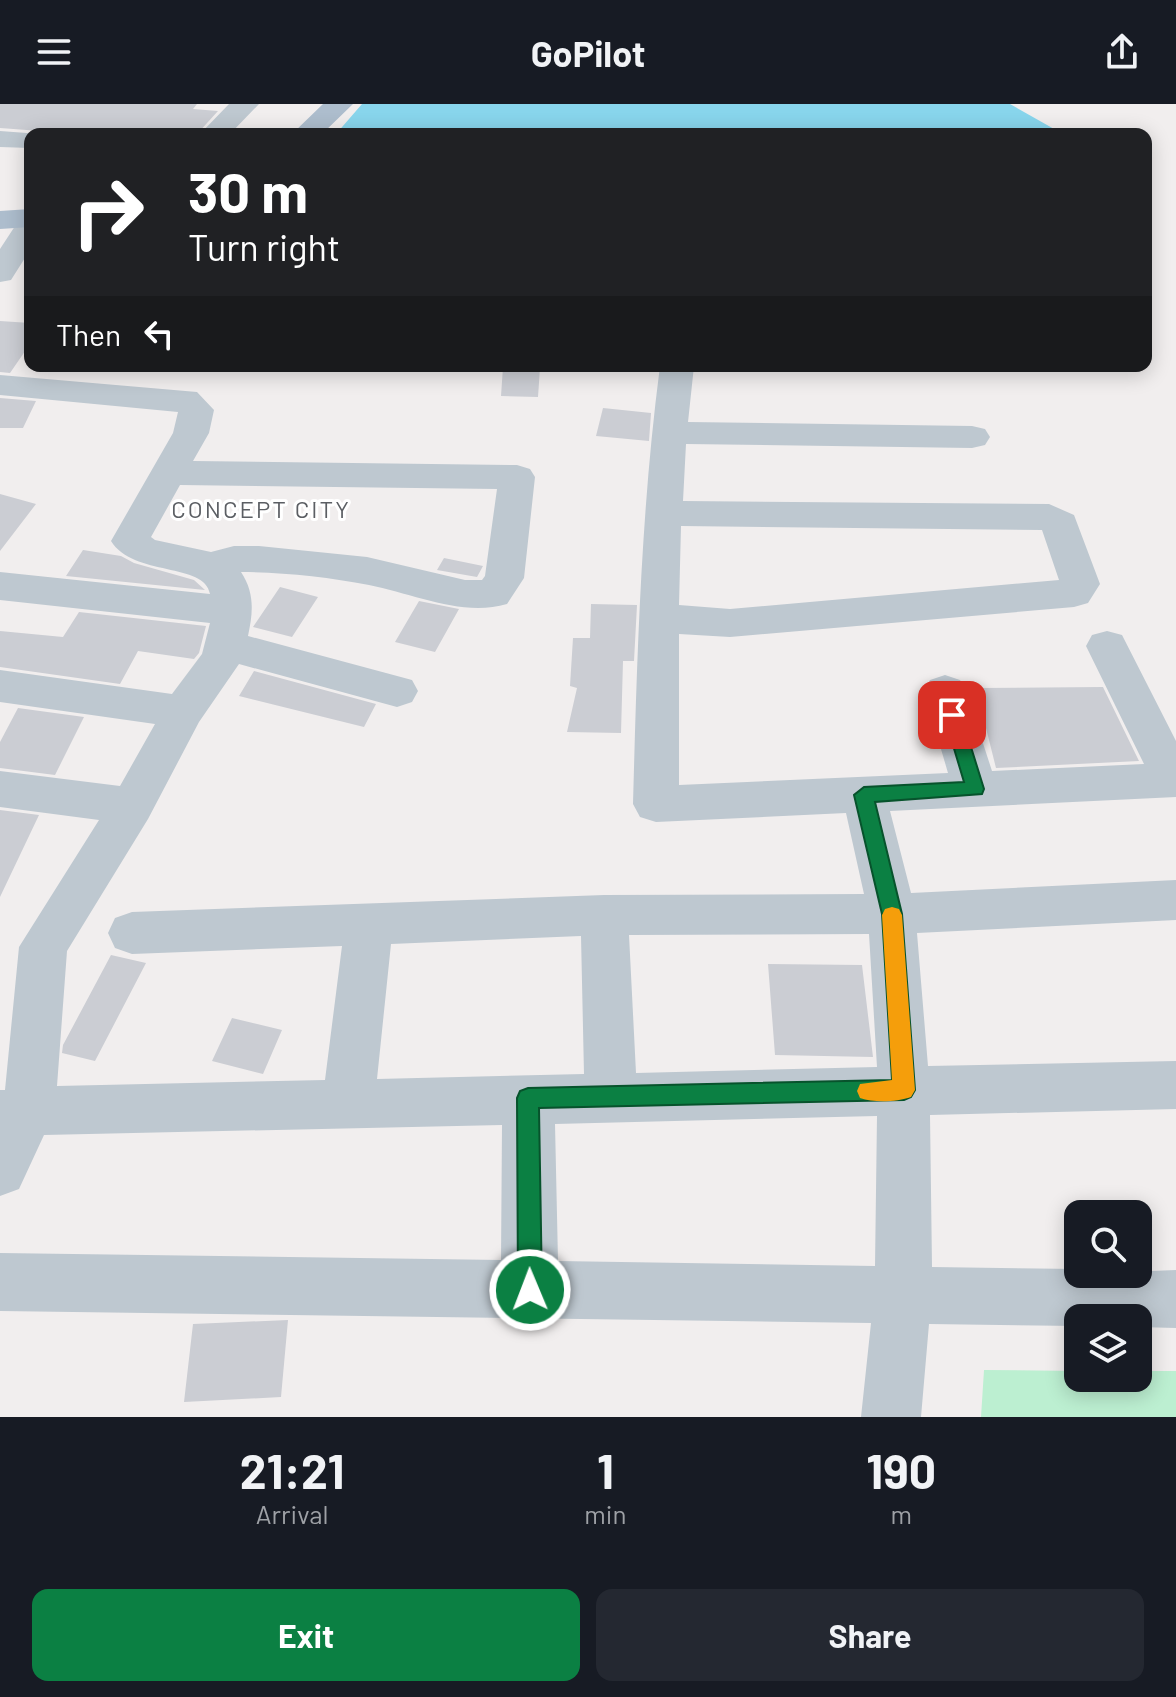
<!DOCTYPE html>
<style>
body{margin:0;font-family:Barlow,sans-serif;background:#242831;color:#f1f3f6;height:100vh;display:flex;flex-direction:column;font-size:30px;white-space:nowrap}
*{box-sizing:border-box;margin:0}
p{font-size:26px;color:#9ea1a6}
.icon{flex:none;width:44px;height:44px;fill:none;stroke:currentColor;stroke-width:2;stroke-linecap:round;stroke-linejoin:round}
.map{position:relative;height:1313px;overflow:hidden}
.side{display:flex;flex-direction:column;background:#171b24;flex:1}
.side>*{flex:none}
.guide{position:absolute;left:24px;top:24px;width:1128px;height:244px;border-radius:16px;box-shadow:0 4px 20px #0003;background:#202124;color:#fff;overflow:hidden}
.tools{position:absolute;left:1064px;top:1096px;display:grid;gap:16px}
.tools a{display:grid;place-items:center;width:88px;height:88px;border-radius:16px;background:#171b24;box-shadow:0 4px 20px #0003;font-size:40px}
.pin{position:absolute;display:grid;place-items:center;width:68px;height:68px;color:#fff;margin:-34px;border-radius:16px;box-shadow:0 4px 12px #0006}
.me{position:absolute;width:88px;margin:-44px;rotate:359deg;stroke-linejoin:round;filter:drop-shadow(0 0 6px #0008)}
.turn{display:flex;align-items:center;gap:28px;height:168px;padding:0 32px;font-size:36px}
.turn .icon{width:104px;height:104px;stroke-width:2.5}
.turn b{display:block;font-size:56px;line-height:68px}
.then{display:flex;align-items:center;height:76px;padding:0 32px;background:#0003;gap:16px;font-size:30px}
.eta{display:flex;justify-content:space-evenly;align-items:center;height:136px;text-align:center}
.eta b{font-size:48px;font-weight:700;line-height:56px}
.action{display:flex;gap:16px;margin-top:auto;padding:16px 32px}
.action a{flex:1;height:92px;border-radius:16px;background:#0b8043;color:#fff;font-size:32px;font-weight:700;line-height:92px;text-align:center}
.action a+a{background:#242831;color:#f1f3f6}
header{display:flex;justify-content:space-between;align-items:center;height:104px;padding:0 32px;background:#171b24;font-size:36px;font-weight:700}
.map>svg:first-child{display:block}
.green{fill:#bcefd1}
.water{fill:#88d5ec}
.building{fill:#cbcdd3}
.lines{fill:none;stroke-linecap:round;stroke-linejoin:round}
.minor{fill:#bec8d0;fill-rule:evenodd}
.major{fill:#adbdcd;fill-rule:evenodd}
.route{fill:#0b8043;stroke:#07532c;stroke-width:2}
.slow{fill:#f59e0b}
.labels{text-anchor:middle;dominant-baseline:central;stroke-width:6;stroke-linejoin:round;paint-order:stroke}
.neighbourhood-label{font-size:24px;letter-spacing:2px;fill:#5b5e63;stroke:#fff}
</style>
<header><svg class="icon" aria-label="menu" viewBox="0 0 24 24"><path d="M4 6h16M4 12h16M4 18h16"/></svg>GoPilot<svg class="icon" aria-label="share" viewBox="0 0 24 24"><path d="M12 15V3M7 8l5-5 5 5M5 13v7h14v-7"/></svg></header>
<div class="map">
<svg width="1176" height="1313" viewBox="0 0 1176 1313">
<rect width="100%" height="100%" fill="#f1eeee"/>
<!-- green -->
<path class="green" d="M984 1266 1078 1267V1274H1138V1267H1176V1313H981Z"/>
<!-- water -->
<path class="water" d="M362 0H1010L1063 30H630L616 25 533 30H336Z"/>
<!-- building -->
<path class="building" d="M0 0H197L193 5 218 7 197 30H43L40 27 0 24Z
M0 217 30 219V240L10 269 0 268Z
M503 263 540 264 538 293 501 292Z
M0 294 36 297 23 324H0Z
M603 304 651 309 649 337 596 332Z
M0 390 36 400 0 447Z
M83 446 121 452 134 459 194 476 205 486 66 472Z
M444 454 483 462 477 473 437 466Z
M280 483 318 493 292 533 253 523Z
M419 497 459 505 435 548 395 538Z
M591 500 637 501 634 557H623L621 629 567 628 577 584 570 582 573 534H590Z
M79 508 206 522 199 549 194 555 138 547 120 580 0 563V527L63 533Z
M254 567 376 600 364 623 239 592Z
M1103 583 1139 657 996 664 976 584Z
M18 604 84 613 55 671 0 664V638Z
M0 706 39 711 0 793Z
M111 851 146 859 95 957 62 949 63 941Z
M768 860 862 861 873 953 775 951Z
M232 914 282 926 263 970 212 957Z
M288 1216 281 1293 184 1298 193 1220Z"/>
<g class="lines">
<!-- minor -->
<path class="minor" d="M229 0H259L230 30H200Z
M0 27 40 30H30V44L0 43Z
M30 113V146L11 176 0 178V145L19 116Z
M660 262H694L688 318 972 322 985 325 990 333 985 341 972 344 686 340 683 397 1049 400 1074 411 1100 480 1088 499 1074 503 730 533 679 530V681L948 669 924 587 930 576 945 571 960 576 966 587 992 667 1144 660 1086 542 1092 531 1107 527 1122 531 1176 637V693L890 707 911 789 1176 776V816L917 829 928 962 1176 957V1005L930 1011 932 1163 1078 1165V1170L1176 1166V1224L1138 1223V1214H1078V1222L929 1220 921 1313H861L871 1219 0 1207V1149L501 1156 502 1021 44 1031 19 1085 0 1092V986H5L19 843 99 716 0 703V667L120 682 155 620 0 598V566L172 590 202 550 210 519 0 496V468L210 490C205 458 133 473 111 437L173 329 178 308 0 291V271L197 288 214 306 209 329 193 357 517 361 530 365 535 373 524 474 507 500C462 513 414 490 369 481 328 473 282 468 241 468 255 489 253 509 248 532L412 576 418 587 412 598 397 603 239 560 199 618 148 715 67 847 57 982 325 976 342 842 132 850 115 844 108 829 115 814 132 808 604 791 864 790 846 709 656 718 640 713 633 700C637 553 641 407 660 262ZM180 381 497 385 485 472 482 476H465L367 453 259 442H234L211 448 155 436 151 433ZM681 422 1042 426 1059 476 730 505 679 501ZM869 830 877 963 636 969 629 831ZM581 832 584 970 377 975 391 840ZM877 1012 875 1162 558 1157 555 1020Z"/>
<!-- major -->
<path class="major" d="M323 0H353L322 30H292Z
M30 105V123L0 125V107Z"/>
</g>
<!-- route -->
<path class="route" d="M952 605 961 611 984 685 982 690 875 698 902 810 915 986 911 993 904 996 539 1004 542 1186 538 1194 530 1198 521 1194 518 1186 517 994 520 987 528 984 892 976 882 810 854 691 864 683 964 678 944 611Z"/>
<!-- slow -->
<path class="slow" d="M892 803 899 805 902 811 915 986 911 993C897 998 874 999 860 994L857 987 860 980 892 976 882 811 885 805Z"/>
<g class="labels">
<!-- neighbourhood labels -->
<g class="neighbourhood-label">
<text x="261" y="404">CONCEPT CITY</text>
</g>
</g>
</svg>
<div class="tools">
<a><svg class="icon" aria-label="search" viewBox="0 0 24 24"><circle cx="10" cy="10" r="6"/><path d="M15 15l6 6"/></svg></a>
<a><svg class="icon" aria-label="layers" viewBox="0 0 24 24"><path d="M12 4l9 5-9 5-9-5zM3 14l9 5 9-5"/></svg></a>
</div>
<div class="pin" style="left:952px;top:611px;background:#d93025"><svg class="icon" aria-label="arrive" viewBox="0 0 24 24"><path d="M6 21V4h12l-3 4 3 4H6"/></svg></div>
<svg class="me" style="left:530px;top:1186px" viewBox="-20 -20 40 40"><circle r="17" fill="#0b8043" stroke="#fff" stroke-width="3"/><path d="M0-11L8 9 0 5-8 9z" fill="#fff"/></svg>
<div class="guide">
<div class="turn"><svg class="icon" aria-label="right" viewBox="0 0 24 24"><path d="M7 20v-9h11M14 6l5 5-5 5"/></svg><div><b>30 m</b>Turn right</div></div>
<div class="then">Then<svg class="icon" aria-label="left" viewBox="0 0 24 24"><path d="M17 20v-9H6M10 6l-5 5 5 5"/></svg></div>
</div>
</div>
<section class="side">
<div class="eta">
<div><b>21:21</b><p>Arrival</p></div>
<div><b>1</b><p>min</p></div>
<div><b>190</b><p>m</p></div>
</div>
<div class="action"><a>Exit</a><a>Share</a></div>
</section>
